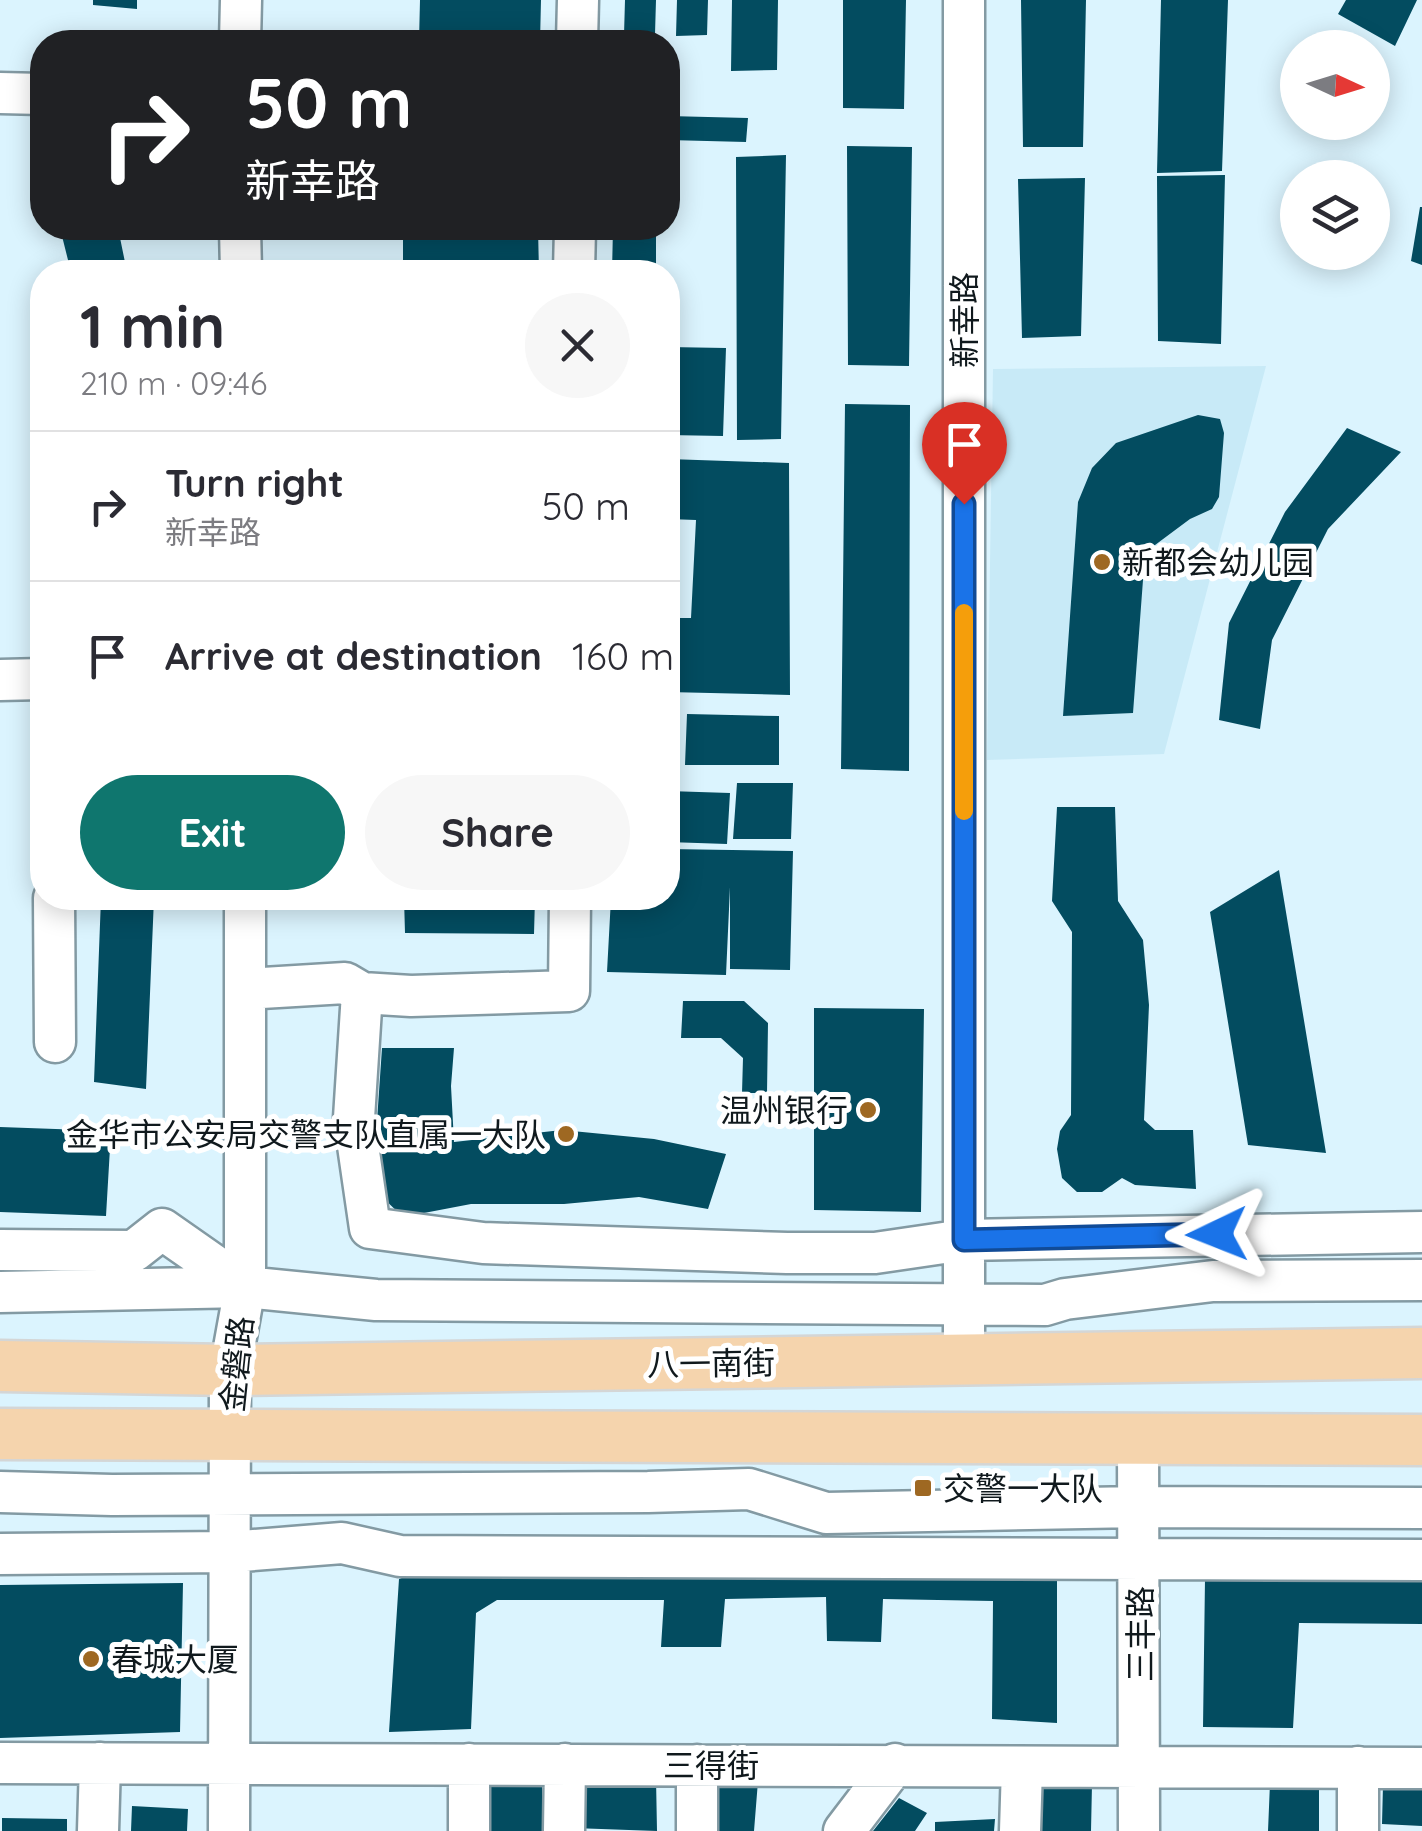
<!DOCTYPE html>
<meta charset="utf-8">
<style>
body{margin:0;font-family:Quicksand,"Noto Sans SC",sans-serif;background:#f7f7f7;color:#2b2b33;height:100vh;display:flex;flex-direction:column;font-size:38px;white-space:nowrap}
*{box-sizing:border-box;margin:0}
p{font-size:32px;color:#7c7c81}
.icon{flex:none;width:55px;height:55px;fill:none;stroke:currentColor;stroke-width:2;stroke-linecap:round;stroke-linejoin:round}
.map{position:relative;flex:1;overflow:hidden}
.details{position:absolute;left:30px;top:260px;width:650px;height:650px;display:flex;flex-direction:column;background:#fff;border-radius:40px;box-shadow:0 5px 25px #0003}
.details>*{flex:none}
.banner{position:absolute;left:30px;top:30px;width:650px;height:210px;border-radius:40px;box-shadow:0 5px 25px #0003;background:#202124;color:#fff;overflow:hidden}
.needle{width:65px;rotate:94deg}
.buttons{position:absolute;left:1280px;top:30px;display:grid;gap:20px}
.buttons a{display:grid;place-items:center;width:110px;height:110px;border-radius:50%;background:#fff;box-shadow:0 5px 25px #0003;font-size:50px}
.pin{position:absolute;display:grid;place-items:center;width:85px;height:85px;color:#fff;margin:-102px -42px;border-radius:50% 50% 50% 0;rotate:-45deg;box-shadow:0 0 10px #0007}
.pin .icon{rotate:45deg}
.me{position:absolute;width:110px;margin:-55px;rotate:268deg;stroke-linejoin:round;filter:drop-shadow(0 0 8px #0008)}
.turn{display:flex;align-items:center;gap:35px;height:210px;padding:0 50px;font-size:45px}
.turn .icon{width:130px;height:130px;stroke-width:2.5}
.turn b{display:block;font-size:70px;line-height:85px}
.round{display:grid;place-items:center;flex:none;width:105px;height:105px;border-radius:52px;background:#f7f7f7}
.summary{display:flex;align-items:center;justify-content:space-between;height:170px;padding:0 50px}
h1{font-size:60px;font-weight:700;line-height:75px}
.primary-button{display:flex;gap:20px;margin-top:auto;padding:20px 50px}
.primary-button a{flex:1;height:115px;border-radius:60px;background:#0f766e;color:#fff;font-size:40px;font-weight:700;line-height:115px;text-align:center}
.primary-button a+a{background:#f7f7f7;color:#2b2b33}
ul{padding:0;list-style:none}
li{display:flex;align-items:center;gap:30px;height:150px;padding:0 50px;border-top:2px solid #e1e1e2}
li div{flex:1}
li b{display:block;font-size:38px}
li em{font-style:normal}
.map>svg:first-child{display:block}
.built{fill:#c8eaf7}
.building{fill:#034c60}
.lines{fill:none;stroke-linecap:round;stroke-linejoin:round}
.minor-casing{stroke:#839aa3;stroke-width:45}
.major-casing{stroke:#d4d6d6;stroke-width:55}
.minor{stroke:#fff;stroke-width:40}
.major{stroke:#f5d4ad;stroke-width:50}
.route-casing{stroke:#114b97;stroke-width:25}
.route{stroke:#1a73e8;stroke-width:18}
.slow{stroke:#f59e0b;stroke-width:18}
.poi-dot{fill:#9e6822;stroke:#fff;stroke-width:4}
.labels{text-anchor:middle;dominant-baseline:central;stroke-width:10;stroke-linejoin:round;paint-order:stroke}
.street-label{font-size:32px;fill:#10191d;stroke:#fff}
.poi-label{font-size:32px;fill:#10191d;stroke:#fff;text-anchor:start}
</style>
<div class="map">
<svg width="1422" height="1831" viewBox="0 0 1422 1831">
<rect width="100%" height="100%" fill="#dbf4fe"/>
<!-- built -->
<path class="built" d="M1266 366 1164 754 987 760 993 369Z"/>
<!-- building -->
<path class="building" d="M93 0H137V9L93 5Z
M420 0H541L540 42H419Z
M625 0H656L655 34 624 35Z
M677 0H708L707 35 676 36Z
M732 0H778L777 70 731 71Z
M843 0H906L904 109 843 108Z
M1021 0H1086L1083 147H1023Z
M1161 0H1228L1222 171 1157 173Z
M1346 0H1417L1395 46 1338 14Z
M668 116 748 118 746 142 668 140Z
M847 146 912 147 909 366 848 365Z
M786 155 781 439 737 440 736 157Z
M1225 175 1221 344 1158 341 1157 176Z
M1085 178 1081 336 1022 338 1018 179Z
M1420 207H1422V265L1411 261Z
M60 228H118L127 272H71Z
M403 228H538L539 272H403Z
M613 228H656V272H612Z
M668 347 726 348 723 436 668 435Z
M845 404 910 405 909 771 841 769Z
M1198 415 1220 419 1224 433 1219 497 1212 509 1190 519 1151 548 1143 580 1133 713 1063 716 1078 502 1092 468 1116 443Z
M1347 428 1401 452 1328 529 1272 640 1260 729 1219 720 1229 623 1285 512Z
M668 459 789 463 790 695 668 692V618H691L696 520 668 519Z
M687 714 779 716V765H685Z
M737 783H793L791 839H733Z
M668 791 730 793 727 844 668 842Z
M1057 807H1115L1118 901 1143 940 1149 1005 1144 1120 1155 1130H1193L1196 1189 1135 1185 1122 1178 1102 1192H1077L1062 1178 1057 1149 1060 1131 1071 1115 1072 932 1052 901Z
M668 849 793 851 790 970 730 969V887L726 975 607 972 611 898H668Z
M1279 870 1326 1153 1248 1145 1210 912Z
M101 898H154L146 1089 94 1082Z
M404 898H535L534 934 405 933Z
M683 1001H744L768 1023 767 1093H742L743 1058 721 1038H681Z
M814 1008 924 1009 921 1212 814 1210Z
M382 1048H454L451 1086 454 1142 562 1130 654 1139 726 1154 708 1209 639 1197 564 1204H471L403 1217 381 1196 375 1150Z
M0 1127 111 1131 106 1216 0 1212Z
M429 1568 1057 1570V1723L992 1719 993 1601 883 1599 881 1642 827 1641 826 1597 725 1599 721 1647H661L664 1600H497L476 1613 471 1729 389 1732 399 1579Z
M1205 1579H1422V1624L1299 1623 1293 1728 1203 1727Z
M183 1583 180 1732 0 1738V1585Z
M574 1775 656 1778 657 1831 573 1828Z
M483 1781 542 1782V1831H481Z
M712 1781H758L754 1831H713Z
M1270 1783 1319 1784V1831H1268Z
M1042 1784H1092L1091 1831H1041Z
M1422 1784V1826L1382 1824 1383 1785Z
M899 1798 927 1813 915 1831H873Z
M132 1806 188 1809 187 1831H131Z
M2 1818 67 1819V1831H2Z
M995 1819 994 1831H935V1822Z"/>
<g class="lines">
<defs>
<path id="minor" d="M240 42 241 0
M577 42 578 0
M0 93 42 94
M240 228 241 272
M574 272 575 228
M0 680 42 679
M54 898 55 1042
M245 989 345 983 362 993 354 1118 370 1228 483 1243 787 1253H875L964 1240 1422 1232
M362 993 411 996 569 991 570 898
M0 1250 134 1251 162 1229 245 1287
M0 1292 245 1287 376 1300 1045 1305 1065 1299 1213 1281 1422 1280
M964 1359V0
M1138 1437 1139 1831
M0 1492 112 1495 648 1492 749 1489 826 1513 1139 1507 1422 1508
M0 1554 229 1552 342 1543 400 1556 1422 1560
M0 1763 1422 1768
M469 1764V1831
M697 1765V1831
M1358 1767V1831
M98 1831 100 1763
M229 1831 230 1370 245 1287V898
M564 1831 565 1764
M844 1831 895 1764
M1020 1831 1022 1767"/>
<path id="major" d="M0 1366 230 1370 1422 1353
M0 1434 1422 1440"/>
</defs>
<!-- minor casing -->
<use href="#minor" class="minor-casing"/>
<!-- major casing -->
<use href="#major" class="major-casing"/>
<!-- minor -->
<use href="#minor" class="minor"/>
<!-- major -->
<use href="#major" class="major"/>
</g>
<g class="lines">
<defs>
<path id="route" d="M964 504V1240L1217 1234"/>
</defs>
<!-- route casing -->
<use href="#route" class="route-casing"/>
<!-- route -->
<use href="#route" class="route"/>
<!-- slow -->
<path class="slow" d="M964 613V811"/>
</g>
<!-- markers -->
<g class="poi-dot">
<circle cx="1102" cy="562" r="10"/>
<circle cx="868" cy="1110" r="10"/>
<circle cx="566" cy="1134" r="10"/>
<rect x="913" y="1478" width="20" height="20" rx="5"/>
<circle cx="91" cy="1659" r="10"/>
</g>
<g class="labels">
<!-- street labels -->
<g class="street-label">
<text transform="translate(964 320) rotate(-90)">新幸路</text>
<text transform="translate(711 1363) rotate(-1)">八一南街</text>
<text transform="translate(236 1364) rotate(-84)">金磐路</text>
<text transform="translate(1140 1634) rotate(-90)">三丰路</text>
<text x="711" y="1765">三得街</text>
</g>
<!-- poi labels -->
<g class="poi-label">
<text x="1122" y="562">新都会幼儿园</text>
<text x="848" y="1110" text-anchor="end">温州银行</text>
<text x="546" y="1134" text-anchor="end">金华市公安局交警支队直属一大队</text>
<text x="943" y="1488">交警一大队</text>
<text x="111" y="1659">春城大厦</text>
</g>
</g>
</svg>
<div class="buttons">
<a><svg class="needle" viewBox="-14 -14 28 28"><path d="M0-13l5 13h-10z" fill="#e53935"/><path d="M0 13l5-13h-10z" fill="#7c7c81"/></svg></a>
<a><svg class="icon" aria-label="layers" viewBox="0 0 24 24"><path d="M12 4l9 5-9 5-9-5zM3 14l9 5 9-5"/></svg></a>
</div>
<div class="pin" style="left:964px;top:504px;background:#d93025"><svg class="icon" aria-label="arrive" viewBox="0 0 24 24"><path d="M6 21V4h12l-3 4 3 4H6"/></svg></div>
<svg class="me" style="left:1217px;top:1234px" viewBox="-20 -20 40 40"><path d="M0-17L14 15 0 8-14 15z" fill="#1a73e8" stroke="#fff" stroke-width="4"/></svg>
<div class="banner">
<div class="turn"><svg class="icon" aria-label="right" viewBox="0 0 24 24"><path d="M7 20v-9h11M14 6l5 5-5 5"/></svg><div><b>50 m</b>新幸路</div></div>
</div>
<section class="details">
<div class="summary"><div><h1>1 min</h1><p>210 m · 09:46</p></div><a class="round"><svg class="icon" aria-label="close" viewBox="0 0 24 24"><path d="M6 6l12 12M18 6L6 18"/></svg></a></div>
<ul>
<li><svg class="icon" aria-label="right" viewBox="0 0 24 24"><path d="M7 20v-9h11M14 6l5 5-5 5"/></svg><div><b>Turn right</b><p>新幸路</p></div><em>50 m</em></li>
<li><svg class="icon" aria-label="arrive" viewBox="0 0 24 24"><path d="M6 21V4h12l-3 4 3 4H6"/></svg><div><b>Arrive at destination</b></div><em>160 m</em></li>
</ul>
<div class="primary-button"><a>Exit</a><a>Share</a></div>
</section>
</div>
